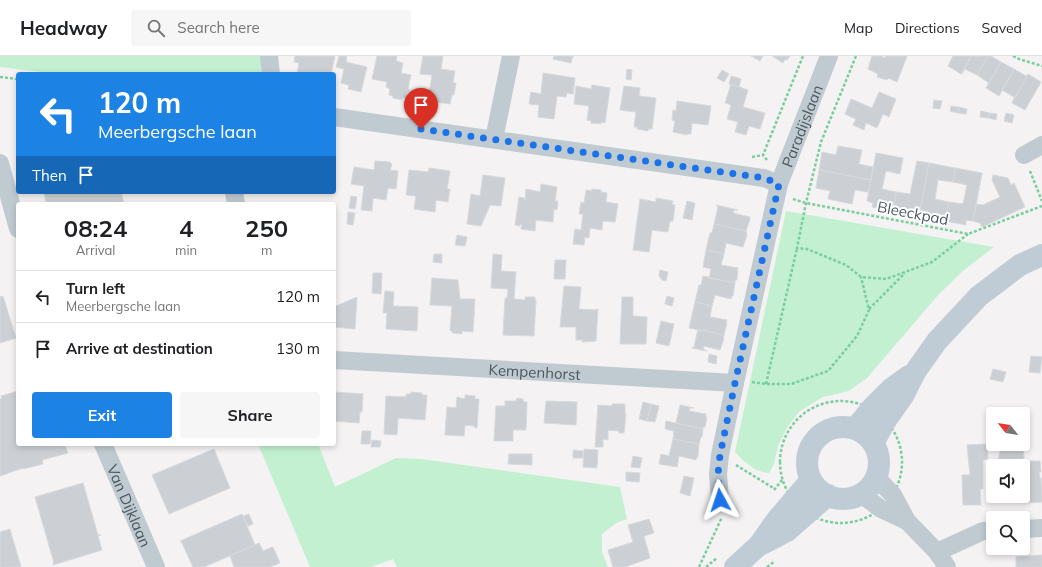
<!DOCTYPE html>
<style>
body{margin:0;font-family:Mulish,sans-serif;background:#f6f6f6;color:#202124;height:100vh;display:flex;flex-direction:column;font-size:15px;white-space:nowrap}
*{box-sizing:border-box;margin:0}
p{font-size:13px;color:#757577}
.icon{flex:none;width:22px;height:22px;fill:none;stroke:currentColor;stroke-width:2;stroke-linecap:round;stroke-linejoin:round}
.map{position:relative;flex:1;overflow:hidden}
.details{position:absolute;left:16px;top:146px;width:320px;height:244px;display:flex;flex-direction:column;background:#fff;border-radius:4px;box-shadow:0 2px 6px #0003}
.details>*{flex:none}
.banner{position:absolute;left:16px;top:16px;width:320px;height:122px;border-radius:4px;box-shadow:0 2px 6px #0003;background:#1c83e4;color:#fff;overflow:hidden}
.needle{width:26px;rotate:300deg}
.controls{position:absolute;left:986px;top:351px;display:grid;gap:8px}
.controls a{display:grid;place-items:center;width:44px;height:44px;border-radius:4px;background:#fff;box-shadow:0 2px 6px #0003;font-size:20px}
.pin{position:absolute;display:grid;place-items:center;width:34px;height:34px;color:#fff;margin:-41px -17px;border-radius:50% 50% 50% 0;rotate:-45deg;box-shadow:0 0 4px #0007}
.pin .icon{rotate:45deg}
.me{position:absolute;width:44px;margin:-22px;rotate:355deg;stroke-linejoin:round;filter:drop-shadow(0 0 3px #0008)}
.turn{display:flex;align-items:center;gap:14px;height:84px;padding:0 16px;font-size:18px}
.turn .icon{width:52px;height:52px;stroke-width:2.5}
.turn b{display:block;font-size:28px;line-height:34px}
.then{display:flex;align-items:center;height:38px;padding:0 16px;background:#0003;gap:8px;font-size:15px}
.eta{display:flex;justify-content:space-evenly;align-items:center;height:68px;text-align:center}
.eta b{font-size:24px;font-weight:700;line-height:28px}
.primary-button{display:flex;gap:8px;margin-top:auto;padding:8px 16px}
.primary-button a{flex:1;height:46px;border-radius:4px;background:#1c83e4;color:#fff;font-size:16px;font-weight:700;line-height:46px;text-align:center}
.primary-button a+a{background:#f6f6f6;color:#202124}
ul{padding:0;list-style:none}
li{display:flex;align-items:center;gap:12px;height:52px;padding:0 16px;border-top:1px solid #e0e0e0}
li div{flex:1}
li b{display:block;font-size:15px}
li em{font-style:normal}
header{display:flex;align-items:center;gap:24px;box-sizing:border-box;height:56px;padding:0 20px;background:#fff;border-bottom:1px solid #e0e0e0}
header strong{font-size:19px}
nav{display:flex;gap:22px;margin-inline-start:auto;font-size:14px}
.search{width:280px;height:36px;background:#f6f6f6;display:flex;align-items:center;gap:10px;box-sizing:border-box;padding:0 14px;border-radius:4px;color:#757577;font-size:15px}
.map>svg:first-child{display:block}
.green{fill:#c3f0d1}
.building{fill:#ccd0d4;stroke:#d6d9dd}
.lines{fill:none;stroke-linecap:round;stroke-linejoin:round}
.path{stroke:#7ace9e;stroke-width:2.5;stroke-dasharray:3 2;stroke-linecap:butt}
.street{stroke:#c0cad1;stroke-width:18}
.secondary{stroke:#c0ccd5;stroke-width:22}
.route{stroke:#1a73e8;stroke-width:7;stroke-dasharray:0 12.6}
.labels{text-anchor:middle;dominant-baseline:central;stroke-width:4;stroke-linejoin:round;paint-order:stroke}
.street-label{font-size:15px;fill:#4a5760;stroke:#fff}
</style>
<header>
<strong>Headway</strong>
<div class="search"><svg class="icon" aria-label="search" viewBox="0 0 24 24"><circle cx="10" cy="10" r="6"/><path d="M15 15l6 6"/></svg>Search here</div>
<nav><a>Map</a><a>Directions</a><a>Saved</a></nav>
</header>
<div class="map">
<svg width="1042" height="511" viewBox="0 0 1042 511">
<rect width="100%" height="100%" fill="#f4f2f2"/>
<!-- green -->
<path class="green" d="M0 0H262L264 18H58L0 11Z
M786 155 994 191 964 214 939 238 867 322 849 335 823 341 800 355 788 370 778 390 774 408 769 417C755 416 745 407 735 396Z
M258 388H318L335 431 396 402 421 403 620 431 627 463 616 467 602 478V496L608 511H397L393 503 371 511H310Z"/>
<!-- building -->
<path class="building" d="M295 0H335L331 18H297L299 7 294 6Z
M339 0H347L346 6 367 11 361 36 348 33 349 29 341 27 344 13 336 11Z
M377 0H397L396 5 403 7 401 17 411 19 408 32 409 33V36L407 35 406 42H402V44L393 42V40L389 39 390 33 386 31 387 26 372 23Z
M423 0H443L441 13 455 15 453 27H456L454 39H452L450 48 428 45 432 19 420 18Z
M554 0H573L571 7 553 3Z
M751 0H763L760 5Z
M772 0H790L787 4 785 3 783 7Z
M872 0H881L885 2 886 0H907L897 26 888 22 887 24 877 21 878 18 868 13Z
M953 0H971L961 18 948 10Z
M971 0H988L977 19 965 13 962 18Z
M988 0H991L1001 6 989 27 977 19Z
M1001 6 1014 13 999 40 986 32Z
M627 13 632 14 631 24 626 23Z
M1014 13 1026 20 1028 18 1012 47 1014 41 1002 34Z
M722 14 729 18 724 26 717 22Z
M543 17 575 22 573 38 567 37 566 41 557 40 554 63 538 61 539 49 529 48 531 36 541 38Z
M1028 18 1041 26 1025 54 1012 47Z
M731 20 741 23 739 31 729 28Z
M731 28 748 34 743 51 765 57 760 73 749 70 746 79 735 76 738 66 727 63 731 49 725 47Z
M592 29 610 32 605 67 601 66V68L591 67V65L587 64 589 50 574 48 576 30 591 33Z
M624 30 640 32 639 40 656 42 652 73H648V75L637 73V71H634L636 56 620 54Z
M879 36 896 43 889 61 883 58 877 72 866 67 864 74 853 69 856 63 845 58 851 43 872 52Z
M934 44 942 45 940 53 933 52Z
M677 45 711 50 708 69 692 67 691 78H687V79L673 76 675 65 672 64 673 54 676 55Z
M951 50 959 51 958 57 950 55Z
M959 51 967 53 966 58 958 57Z
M981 55 989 57 988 62 980 61Z
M989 57 997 58 996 64 988 62Z
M1006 57 1014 59 1012 67 1004 65Z
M838 90 862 94 859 108 873 111 871 124 819 114 822 96 836 99Z
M876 97 903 102 900 118 886 115 882 133 896 136 893 155 872 151 873 147 867 145Z
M375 105 390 106 392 108 390 114 398 115 396 133 388 132 386 144 373 142 372 155 361 154 364 130 351 128 354 111 374 114Z
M917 105 929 107 920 155 914 154 913 159 893 155 896 136 910 138Z
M929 107 955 112 953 126 938 124 935 143 949 146 945 165 925 161 926 156 920 155Z
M429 112 450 115 447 133H450L448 146 436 144 435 156 414 153 416 140 406 139 409 114 428 116Z
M955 112 982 117 973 165 966 164V169L945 165 949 146 963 148 967 129 953 126Z
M819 114 871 124 868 136 855 134 852 148 828 143 830 135 816 132Z
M982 117 976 148 983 149 1000 141 992 124 993 119 1008 122 1011 129 1014 127 1025 151 982 171 980 167 973 165Z
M483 119 505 122 501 150 490 149 481 170 467 168 471 138 480 140Z
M541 128 557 131 555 145H558L557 154 554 153 553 166 536 164 535 175 521 173 522 169 520 168V170L515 169 519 141 524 142 525 144 526 133 540 136Z
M592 133 601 134V136L607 137 606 146 618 148 615 166 603 165 602 174 590 172 589 182 585 181 584 189 573 188 575 173 581 174 583 158H579L581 146 584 147 586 134 592 135Z
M44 136H121L124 148H48L47 146H46Z
M351 140 357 141 355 153 349 152Z
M656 142 673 145 672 148 675 149 673 165H670L668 176 652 174 649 196 633 194 640 143 656 146Z
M687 145 695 147 692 164 683 162Z
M716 149 738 154H734L733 157 750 161V163L746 175 714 168 718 151Z
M348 156 355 157 353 169 347 168Z
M714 168 746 175 747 179 743 191 726 187 724 198 706 194 710 177H712Z
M457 179 467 181 465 190 455 189Z
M706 194 724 198 721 209 738 212 737 224H735V227L709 222 711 213 703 211Z
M434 198H442V207L433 206Z
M493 198 502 199 501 215 516 216 514 243 525 244V241H535V244H536L534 280 503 279 505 242H507L508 233 491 232Z
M555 204H566L565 223H554Z
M660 214 668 216 666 225 662 224 659 220Z
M373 217H382L381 238 372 237Z
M703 220 735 227 733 240H732L731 243 715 239 712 250 695 246 699 229H701Z
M432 222 458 224 460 243H475L473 276 462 275V278L452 277V275H450L452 250 430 249Z
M564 230 581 231 579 253 596 254V253H598L596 285 582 286V284H576V271H560Z
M385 235 394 236 393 250 418 251 417 275 386 273 387 257H383Z
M3 240 16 282 0 287V241Z
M667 240 674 242 672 250 665 248Z
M357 241 355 273 334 271V251Z
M622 241H633V260L647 261 646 288H620Z
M695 246 712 250 710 261 727 264 726 267H727L724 279 689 272Z
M661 265 674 268 669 290 656 287Z
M698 273 724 279 723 282 724 283 720 294 704 290 703 293 707 295 692 292 694 291Z
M709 298 717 300 716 308 708 306Z
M1031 300 1042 301 1040 317 1029 316Z
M993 313 1006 316 1003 326 990 323Z
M18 335V388H64L68 397 42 404 43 408 23 413V412L0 420V343L2 342 1 340Z
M334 336 363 338 362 356H360L359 367 334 365Z
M411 336 422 337V339H427L425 364 398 362 397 379 384 378 386 340 406 341V338H411Z
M465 339 475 340V343H479L477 372 474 371V370L465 369 464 380 445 379 447 351 456 352 457 341 465 343Z
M517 342 523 343 524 346H527L526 374H513V385H494L496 350H505V345H516Z
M546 345 577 346 576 369 544 367Z
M643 346 651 348 647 365 639 363Z
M612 348H625V358H626L624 377H619V375L608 374V384L603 383V391H595L598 349 612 350Z
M651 348 659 350 655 366 647 365Z
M680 349 694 352H690L689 355 706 358V361H707L705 371H703V373L676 367Z
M666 365 703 373 702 381H701L699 388 673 383 674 375 665 373Z
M362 375H371L370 388H361Z
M673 383 699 388 698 401H697L696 404 679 400 677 411 659 408 661 398 669 400Z
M372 384 381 385 380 391H371Z
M987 388 988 403 983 404V433H980L981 449H963L962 419H970L967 389Z
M1001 388H1023L1024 405H1040L1041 416H1039L1040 422H1041L1042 446 1023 447V410H1008V408L998 407Z
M214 393 230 432 169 458 152 419Z
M584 393 598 394 597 412 583 411Z
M573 394 583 395V402H573Z
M509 398H532V409L508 408Z
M633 400 642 402 640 412 631 411Z
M626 416 640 417 639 426 626 425Z
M684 420 694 422 690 440 680 437Z
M83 427 98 479H101L98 480 102 494 53 509V507H54L35 441Z
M242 458 255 489 204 511H193L181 485H180Z
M249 458 253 468 248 470 243 460Z
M649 463 654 477 644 480 650 502 625 511H613L608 494 633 486 628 469Z
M10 473 21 511H0V476Z
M259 487 263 495 273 491 280 507 270 511H234L230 500Z
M1042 499V511H1016V501Z"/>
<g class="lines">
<!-- path -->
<path class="path" d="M856 0 821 86 806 147 797 192 807 193 846 209 861 221 886 223 932 206 968 178
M1013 0 1019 3 1042 10
M0 21 18 23
M752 101 763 99
M767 104 763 99 803 0
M1030 115 1042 145
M793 143 806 147 968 178 1042 150
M869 253 905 217
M752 326 766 328H791L828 315 857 280 869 254 861 221
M766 328 797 192
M780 406a61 61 0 1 1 122 0a61 61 0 1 1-122 0Z
M736 409 775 433
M774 434 782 424
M699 511 722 461
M706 511 717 502
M767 511 775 505"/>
<!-- street -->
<g class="street">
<path d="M269 0 271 18"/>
<path d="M334 61 764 122 779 128"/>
<path d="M494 83 511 0"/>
<path d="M1024 99 1042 89"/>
<path d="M0 107 18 173"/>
<path d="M234 136 236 148"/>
<path id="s1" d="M334 304 735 327"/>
<path id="s2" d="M103 388 156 511"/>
<path d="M876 421 893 439 907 465 937 496 947 511"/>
<path d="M861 438 881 453 907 465"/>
<path id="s3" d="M720 444 718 418 720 399 735 327 779 128 829 0"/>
<path d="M1023 473 1042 472"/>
<path d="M937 496 983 475H993"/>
</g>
<!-- secondary -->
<path class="secondary" d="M807 407a36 36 0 1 1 72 0a36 36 0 1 1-72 0Z
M855 373 872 352 891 333 909 320
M873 387 886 364 903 340 915 316 937 285 979 240 1020 209 1042 199
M762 488 787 475 828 439
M735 511 759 489 776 465 811 424"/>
</g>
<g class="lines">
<!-- route -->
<path class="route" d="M421 73 764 122 779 128 735 327 720 399 718 418 720 444"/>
</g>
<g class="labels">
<!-- street labels -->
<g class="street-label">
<text stroke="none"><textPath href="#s3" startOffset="385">Paradijslaan</textPath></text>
<text transform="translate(913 157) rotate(11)">Bleeckpad</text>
<text stroke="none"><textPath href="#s1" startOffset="201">Kempenhorst</textPath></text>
<text stroke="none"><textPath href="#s2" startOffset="67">Van Dijklaan</textPath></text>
</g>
</g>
</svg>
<div class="controls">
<a><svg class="needle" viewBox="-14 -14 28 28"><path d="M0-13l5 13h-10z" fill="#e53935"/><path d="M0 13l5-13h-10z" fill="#757577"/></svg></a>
<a><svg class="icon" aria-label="sound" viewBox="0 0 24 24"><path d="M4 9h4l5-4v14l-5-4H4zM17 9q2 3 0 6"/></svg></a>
<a><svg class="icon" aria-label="search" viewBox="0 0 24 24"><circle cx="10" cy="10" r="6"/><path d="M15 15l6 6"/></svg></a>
</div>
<div class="pin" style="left:421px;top:73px;background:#d93025"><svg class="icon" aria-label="arrive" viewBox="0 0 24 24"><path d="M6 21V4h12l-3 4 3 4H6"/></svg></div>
<svg class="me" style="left:720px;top:444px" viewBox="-20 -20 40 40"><path d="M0-17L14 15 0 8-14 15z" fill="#1a73e8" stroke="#fff" stroke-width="4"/></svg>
<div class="banner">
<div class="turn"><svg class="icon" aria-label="left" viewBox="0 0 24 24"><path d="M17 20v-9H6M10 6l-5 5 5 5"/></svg><div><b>120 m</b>Meerbergsche laan</div></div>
<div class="then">Then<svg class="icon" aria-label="arrive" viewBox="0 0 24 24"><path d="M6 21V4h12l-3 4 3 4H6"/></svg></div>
</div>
<section class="details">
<div class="eta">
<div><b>08:24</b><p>Arrival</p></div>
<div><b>4</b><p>min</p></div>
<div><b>250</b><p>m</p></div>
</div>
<ul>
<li><svg class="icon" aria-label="left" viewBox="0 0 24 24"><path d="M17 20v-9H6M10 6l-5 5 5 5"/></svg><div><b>Turn left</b><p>Meerbergsche laan</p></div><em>120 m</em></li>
<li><svg class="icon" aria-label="arrive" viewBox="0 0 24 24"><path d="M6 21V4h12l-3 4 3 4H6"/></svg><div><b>Arrive at destination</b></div><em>130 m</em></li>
</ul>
<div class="primary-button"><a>Exit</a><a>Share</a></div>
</section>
</div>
